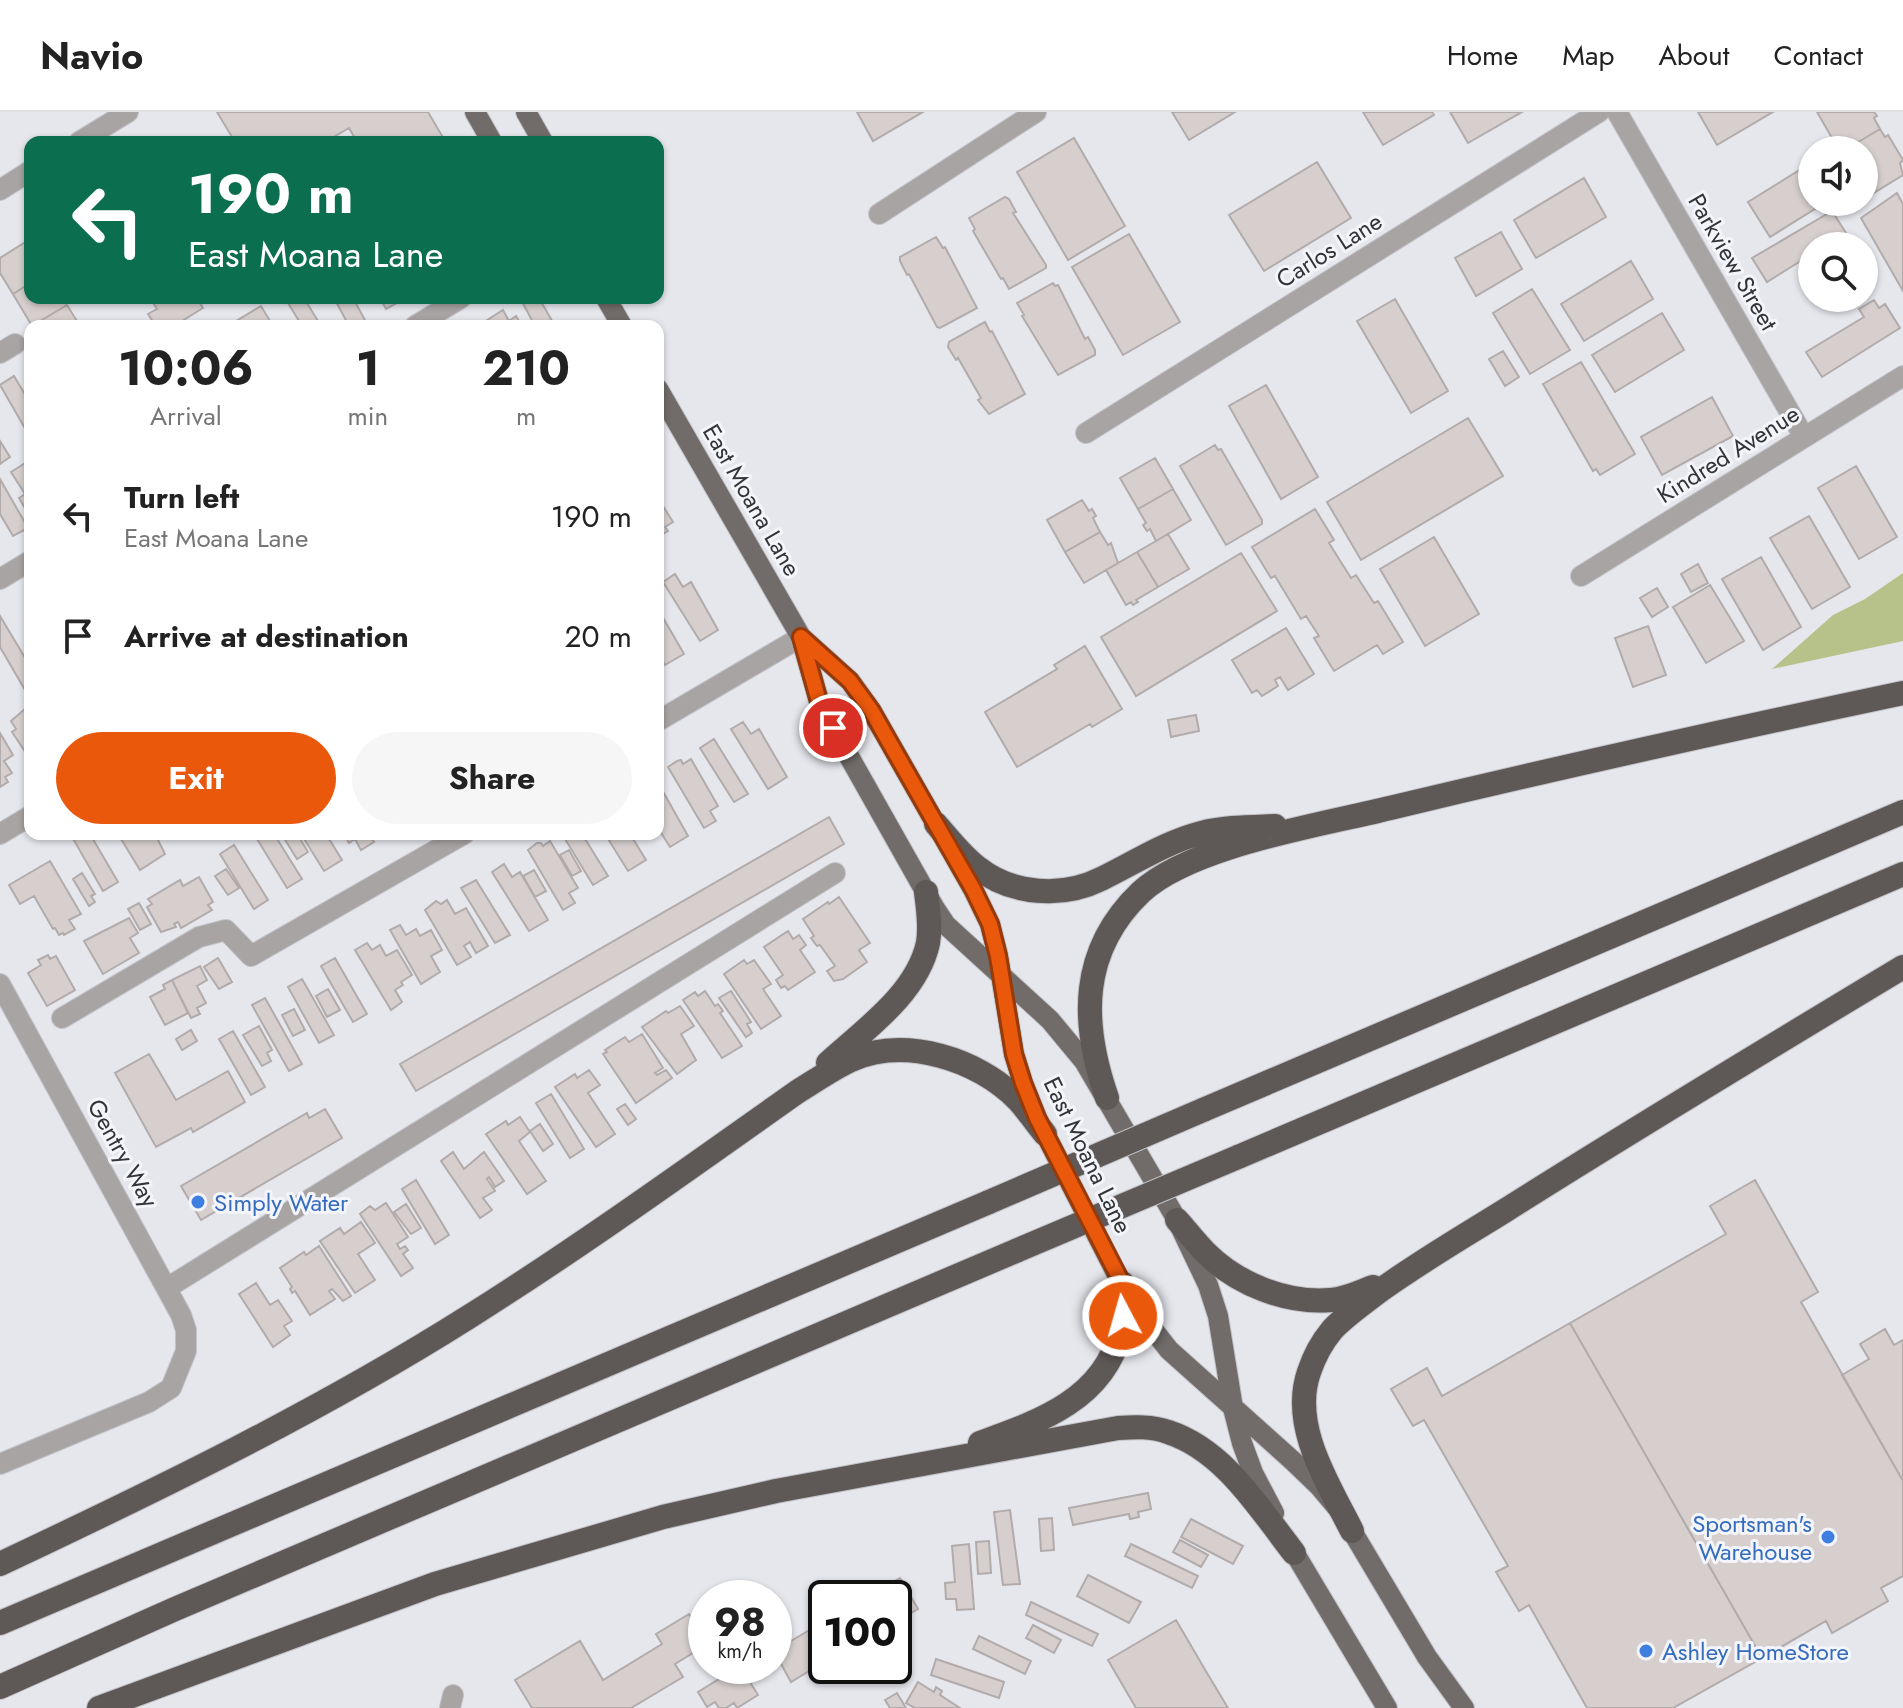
<!DOCTYPE html>
<style>
body{margin:0;font-family:Jost,sans-serif;background:#f6f6f6;color:#222;height:100vh;display:flex;flex-direction:column;font-size:30px;white-space:nowrap}
*{box-sizing:border-box;margin:0}
p{font-size:26px;color:#767676}
.icon{flex:none;width:44px;height:44px;fill:none;stroke:currentColor;stroke-width:2;stroke-linecap:round;stroke-linejoin:round}
.map{position:relative;flex:1;overflow:hidden}
.side{position:absolute;left:24px;top:208px;width:640px;height:520px;display:flex;flex-direction:column;background:#fff;border-radius:16px;box-shadow:0 2px 6px #0004}
.side>*{flex:none}
.top-card{position:absolute;left:24px;top:24px;width:640px;height:168px;border-radius:16px;box-shadow:0 2px 6px #0004;background:#0b6e4f;color:#fff;overflow:hidden}
.fabs{position:absolute;left:1798px;top:24px;display:grid;gap:16px}
.fabs a{display:grid;place-items:center;width:80px;height:80px;border-radius:50%;background:#fff;box-shadow:0 2px 6px #0004;font-size:40px}
.speed{position:absolute;left:688px;top:1468px;display:flex;gap:16px;font-size:40px;font-weight:700;text-align:center}
.speed>*{display:grid;place-content:center;width:104px;height:104px;border-radius:50%;background:#fff;box-shadow:0 2px 6px #0004;line-height:1}
.speed small{font-size:20px;font-weight:400}
.speed .limit{border:4px solid #111;border-radius:12px;background:#fff;color:#111}
.pin{position:absolute;display:grid;place-items:center;width:68px;height:68px;color:#fff;margin:-34px;border:4px solid #fff;border-radius:50%;box-shadow:0 2px 8px #0007}
.me{position:absolute;width:88px;margin:-44px;rotate:354deg;stroke-linejoin:round;filter:drop-shadow(0 0 6px #0008)}
.turn{display:flex;align-items:center;gap:28px;height:168px;padding:0 32px;font-size:36px}
.turn .icon{width:104px;height:104px;stroke-width:2.5}
.turn b{display:block;font-size:56px;line-height:68px}
.eta{display:flex;justify-content:space-evenly;align-items:center;height:136px;text-align:center}
.eta b{font-size:48px;font-weight:700;line-height:56px}
.primary-button{display:flex;gap:16px;margin-top:auto;padding:16px 32px}
.primary-button a{flex:1;height:92px;border-radius:48px;background:#ea580c;color:#fff;font-size:32px;font-weight:700;line-height:92px;text-align:center}
.primary-button a+a{background:#f6f6f6;color:#222}
ul{padding:0;list-style:none}
li{display:flex;align-items:center;gap:24px;height:120px;padding:0 32px}
li div{flex:1}
li b{display:block;font-size:30px}
li em{font-style:normal}
header{display:flex;align-items:center;gap:48px;box-sizing:border-box;height:112px;padding:0 40px;background:#fff;border-bottom:2px solid #e0e0e0}
header strong{font-size:38px}
nav{display:flex;gap:44px;margin-inline-start:auto;font-size:28px}
.map>svg:first-child{display:block}
.green{fill:#b6c28a}
.building{fill:#d6cfce;stroke:#b2abab;stroke-width:2}
.lines{fill:none;stroke-linecap:round;stroke-linejoin:round}
.minor-casing{stroke:#c2c3c8;stroke-width:22}
.major-casing{stroke:#c2c3c8;stroke-width:22}
.highway-casing{stroke:#c2c3c8;stroke-width:26}
.minor{stroke:#a7a4a3;stroke-width:20}
.major{stroke:#716c6a;stroke-width:20}
.highway{stroke:#5e5856;stroke-width:24}
.highway-bridge-casing{stroke:#c2c3c8;stroke-width:26;stroke-linecap:butt}
.highway-bridge{stroke:#5e5856;stroke-width:24}
.route-casing{stroke:#983908;stroke-width:20}
.route{stroke:#ea580c;stroke-width:14}
.shop-dot{fill:#3f7fe0;stroke:#f3f5fb;stroke-width:3}
.labels{text-anchor:middle;dominant-baseline:central;stroke-width:6;stroke-linejoin:round;paint-order:stroke}
.street-label{font-size:24px;fill:#333436;stroke:#f3f5fb}
.shop-label{font-size:24px;fill:#366cbe;stroke:#f3f5fb;text-anchor:start}
</style>
<header>
<strong>Navio</strong>
<nav><a>Home</a><a>Map</a><a>About</a><a>Contact</a></nav>
</header>
<div class="map">
<svg width="1903" height="1596" viewBox="0 0 1903 1596">
<rect width="100%" height="100%" fill="#e6e7ed"/>
<!-- green -->
<path class="green" d="M1903 461V529L1772 557 1833 503 1865 487Z"/>
<!-- building -->
<path class="building" d="M217 0H428L445 29 357 30 349 16 325 30H235Z
M857 0H923L873 29Z
M1172 0H1235L1189 28Z
M1363 0H1432L1434 3 1383 33Z
M1450 0H1522L1468 31Z
M1698 0H1773L1717 33Z
M1817 0H1874L1877 4 1874 6 1880 17 1845 38H1839Z
M1880 17 1885 25 1888 23 1903 48 1900 51 1903 63 1867 85 1864 80V38H1845Z
M1074 26 1125 114 1068 148 1017 60Z
M1317 50 1351 106 1264 159 1229 103Z
M1806 54 1812 64V90H1826L1770 125 1748 90Z
M1584 66 1606 105 1536 146 1514 108Z
M1897 81 1903 92V179L1861 106Z
M1005 85 1009 87 1016 100 1013 101 1046 153V156L1009 177 1003 166 1001 167 973 119 975 117 969 106Z
M1832 99 1846 121 1839 125 1844 133 1812 134V142L1767 170 1752 146Z
M1501 120 1522 157 1476 184 1455 146Z
M1129 122 1180 210 1123 243 1072 155Z
M936 125 943 136 945 135 977 196 940 216 937 215 909 162 907 163 900 149V145Z
M27 129 30 133V171L13 182 0 161V146Z
M1631 149 1653 187 1584 229 1561 192Z
M30 171V186H63L67 193 32 214 13 182Z
M1053 171 1055 174 1058 173 1085 227 1088 225 1095 238V243L1058 263 1022 204 1024 203 1017 191Z
M1532 177 1570 238 1530 262 1493 201Z
M150 186H197L203 196 174 214H156L148 202 157 197Z
M285 186H304L321 214H302Z
M334 186H353L366 210 358 214H349Z
M380 186H399L401 189 386 197Z
M520 186H539L555 214H535Z
M1395 187 1448 279 1411 301 1357 209Z
M1874 188 1879 196 1885 192 1900 216 1822 265 1806 240 1864 205 1859 197Z
M67 193 80 214H32Z
M261 194 273 214H239L236 209Z
M503 198 509 209 516 204 522 214H478Z
M1662 201 1684 238 1615 280 1592 243Z
M985 210 990 220 992 219 1025 282 989 302 978 288 981 286 958 246 956 248 948 235 949 230Z
M1503 239 1519 265 1505 274 1489 247Z
M1581 250 1635 342 1600 363 1596 357 1593 359 1543 272Z
M14 264 30 291V325L0 273Z
M1266 273 1318 365 1281 387 1229 294Z
M1712 285 1733 324 1662 363 1641 325Z
M1468 306 1503 364 1361 448 1327 390Z
M0 329 10 345 0 352Z
M1215 333 1218 338 1221 337 1262 408V412L1226 433 1180 354Z
M1155 346 1173 377 1138 397 1120 366Z
M30 348V392L25 396 19 386 25 382 11 360Z
M1856 354 1897 425 1859 447 1818 376Z
M0 367 28 416 13 424 0 402Z
M1173 377 1191 408 1156 429 1150 417 1147 419 1143 413 1146 411 1138 397Z
M658 386 673 410 665 415 668 419 658 425Z
M1082 388 1089 399 1092 397 1096 404 1093 406 1100 420 1065 440 1047 408Z
M1315 397 1334 428 1329 431 1351 466 1356 463 1374 491 1378 489 1403 530 1383 542 1377 533 1334 559 1314 526 1319 524 1306 504 1301 507 1275 464 1271 466 1252 435Z
M1809 404 1850 475 1812 497 1770 426Z
M1100 420 1108 433 1111 431 1118 451 1084 471 1065 440Z
M1168 422 1189 457 1158 475 1137 440Z
M1434 425 1479 502 1425 534 1380 457Z
M1137 440 1158 475 1136 488 1138 490 1133 493 1131 490 1126 493 1106 458Z
M1241 441 1277 499 1136 584 1101 525Z
M1761 445 1801 515 1763 538 1722 467Z
M1698 452 1708 471 1691 480 1681 462Z
M675 462 683 475 691 470 718 518 700 529 663 470Z
M1710 473 1744 529 1706 551 1673 495Z
M1657 476 1668 495 1652 505 1640 486Z
M658 497 684 542 665 553 658 542Z
M0 504 30 554V575L25 578 0 535Z
M1648 514 1666 563 1633 575 1615 526Z
M1286 516 1314 562 1288 578 1280 565 1275 568 1278 574 1262 584 1257 578 1252 581 1232 548Z
M1085 534 1122 597 1092 615 1090 612 1017 655 985 600 1057 557 1054 553Z
M26 596 30 600V647L12 620 16 617 11 609Z
M1196 603 1199 619 1171 625 1168 608Z
M743 610 751 622 759 617 787 665 768 677 731 617Z
M0 621 13 643 4 649 12 661 5 665 8 670 0 675Z
M714 627 748 682 734 690 700 636Z
M691 647 718 694 710 699 716 709 704 716 668 655 677 649 681 648 683 652Z
M661 676 688 724 670 735 658 716V678Z
M829 705 844 732 416 979 400 952Z
M90 722 118 770 103 779 71 723Z
M118 722H155L165 742 140 758Z
M254 722H274L302 767 287 776Z
M290 722H297L308 740 297 747 284 726Z
M301 722H326L342 748 324 759Z
M344 722H369L374 730 361 738 355 727 349 731Z
M562 722H582L608 764 593 773Z
M605 722H630L646 748 628 759Z
M550 729 578 776 569 781 575 791 563 798 528 738 537 731H541L543 734Z
M234 733 268 788 254 797 220 742Z
M569 738 581 759 572 764 560 743Z
M50 749 81 802 69 808 75 817 64 823 63 821 59 823 55 816 53 817 34 784 20 792 9 773Z
M504 752 512 765 520 760 548 808 529 819 492 760Z
M226 757 239 776 228 783 215 764Z
M534 758 546 779 535 785 523 764Z
M82 761 95 782 91 784 95 790 89 794 73 767Z
M199 765 213 790 208 793 212 798 181 816 178 810 174 812 176 815 161 820 147 795 152 792 148 787 180 768 183 774Z
M476 768 510 823 495 831 461 776Z
M839 785 870 831 859 838 867 850 843 867 834 869 827 859 835 854 820 833 817 834 811 826 814 824 803 807 828 790 829 792Z
M447 788 455 802 466 796 488 834 476 841 470 830 464 834 471 845 457 853 425 798 436 789 441 792Z
M139 791 151 812 140 818 128 797Z
M129 806 138 821 130 826 139 841 103 862 84 829Z
M400 813 406 823 416 817 420 824 431 818 442 838 431 844 440 860 421 872 390 818Z
M788 819 793 827 799 823 806 833 800 838 815 860 788 878 785 874 781 876 776 868 783 863 764 835Z
M367 831 372 838 380 833 386 844 397 838 412 863 401 870 403 873 395 878 402 890 391 898 355 838Z
M48 843 50 847 56 844 75 878 47 894 28 861 41 853 38 848Z
M218 846 232 870 219 877 204 855Z
M335 846 367 902 353 910 321 854Z
M744 848 747 852 754 848 771 872 763 877 781 904 761 917 724 862Z
M200 854 207 868 197 874 206 891 197 896 200 902 191 906 172 868Z
M302 867 334 923 319 931 288 875Z
M172 868 188 901 165 913 150 885 165 877 163 873Z
M328 877 340 898 327 905 316 884Z
M705 879 715 894 718 892 723 899 720 901 742 934 722 946 683 888 695 880 698 884Z
M731 879 751 910 747 912 752 921 746 925 719 886Z
M265 886 302 952 289 959 252 893Z
M680 894 694 914 681 922 696 948 677 962 642 915 666 899 668 901Z
M294 897 305 918 293 924 282 903Z
M259 914 272 938 267 941 271 949 262 954 243 923Z
M191 918 197 929 182 938 176 927Z
M233 919 265 975 251 983 219 927Z
M642 922 663 956 655 961 657 963 666 958 672 966 636 991 603 942 607 940 605 938 625 925 629 930Z
M149 942 176 988 228 959 245 990 193 1020 191 1016 156 1035 115 961Z
M589 958 600 973 588 981 615 1022 596 1035 555 975 575 962 577 966Z
M551 982 584 1037 570 1046 536 991Z
M625 992 636 1007 628 1013 617 997Z
M325 997 342 1026 201 1108 181 1074 307 1001 309 1006Z
M520 1005 530 1020 519 1029 546 1069 527 1082 486 1022 506 1009 508 1013Z
M540 1012 553 1032 543 1039 530 1019Z
M453 1040 464 1057 484 1040 504 1069 495 1075 489 1065 487 1067 495 1079 483 1086 492 1098 480 1106 441 1049Z
M416 1068 449 1123 435 1132 402 1077Z
M1755 1068 1818 1180 1801 1190 1903 1369V1464L1881 1476 1888 1489 1832 1521 1826 1509 1762 1546 1570 1211 1726 1122 1710 1094Z
M386 1091 408 1125 397 1132 400 1137 405 1134 408 1138 403 1142 413 1156 401 1164 360 1102 370 1094 375 1098Z
M406 1092 421 1116 411 1122 394 1100Z
M361 1110 375 1131 358 1142 375 1168 355 1181 320 1129 340 1116 344 1122Z
M319 1134 351 1184 343 1189 332 1177 329 1179 335 1187 310 1203 295 1179 292 1181 290 1177 292 1175 280 1156 304 1140 306 1143Z
M256 1171 270 1193 278 1188 292 1209 284 1214 290 1223 273 1235 239 1182Z
M1570 1211 1762 1546 1673 1596H1587L1529 1493 1519 1499 1496 1460 1508 1454 1424 1308 1413 1314 1391 1277 1427 1256 1442 1284Z
M1885 1217 1894 1233 1903 1228V1369L1842 1263 1869 1247 1860 1232Z
M1148 1381 1151 1397 1138 1400 1139 1405 1130 1407 1129 1402 1073 1413 1069 1396Z
M1010 1398 1020 1472 1003 1473 994 1400Z
M1052 1406 1054 1438 1041 1439 1039 1407Z
M1191 1407 1243 1434 1233 1452 1181 1425Z
M1180 1428 1208 1443 1201 1455 1173 1440Z
M989 1429 991 1461 978 1462 976 1430Z
M969 1432 974 1497 957 1498 956 1487H946L945 1471 955 1470 952 1434Z
M1131 1432 1198 1464 1192 1476 1125 1444Z
M1088 1463 1141 1490 1129 1511 1077 1484Z
M900 1466 918 1497 894 1511V1486H865Z
M1031 1490 1098 1522 1092 1534 1026 1503Z
M689 1502 697 1514 703 1511 706 1515V1533L675 1552 683 1565 631 1596H532L515 1568 580 1529 603 1568 662 1532 656 1522Z
M1176 1508 1207 1561 1228 1596H1136L1108 1548Z
M818 1513 826 1526 819 1532 826 1545 812 1553 814 1556 791 1570 774 1539Z
M1033 1513 1061 1528 1054 1541 1026 1526Z
M979 1524 1031 1549 1025 1562 973 1537Z
M936 1547 1004 1570 999 1586 931 1563Z
M740 1554 758 1583 737 1596 734 1591 726 1596H719L715 1590 707 1595 698 1580Z
M918 1570 934 1580 936 1575 942 1579 940 1583 960 1596H915L906 1591Z
M897 1581 906 1596H890L885 1588Z"/>
<g class="lines">
<defs>
<path id="minor" d="M1617 0 1804 325
M79 30 128 0
M0 78 30 59
M879 102 1036 0
M415 214 461 186
M0 241 15 232
M1086 321 1599 0
M1581 464 1903 264
M0 467 30 449
M658 609 801 525
M0 722 30 704
M0 872 181 1203 186 1218V1239L171 1276 149 1290 0 1352
M62 906 199 825 226 818 251 844 464 722
M167 1176 835 761
M450 1596 453 1583"/>
<path id="major" d="M475 0 492 30
M526 0 543 30
M606 186 622 214
M658 277 801 525 820 593 934 795 946 813 1050 908 1084 949 1177 1108 1208 1173 1218 1204 1233 1296 1242 1331 1253 1361 1274 1401
M801 525 850 569 871 598 973 777 990 812 998 844 1014 942 1023 971 1037 1006 1130 1188 1169 1238 1293 1349 1319 1374 1340 1399 1427 1545 1464 1596
M1288 1430 1387 1596"/>
<path id="highway" d="M936 712C949 727 962 744 978 756 1012 783 1063 786 1101 767 1134 751 1166 730 1201 721 1225 715 1250 715 1275 714
M828 951C864 918 917 882 928 831 931 814 928 797 926 780
M1107 986C1081 911 1079 839 1141 780 1192 733 1321 713 1390 696 1561 655 1732 617 1903 581
M1203 998 1903 700
M1238 1045 1903 762
M1177 1108C1187 1119 1196 1131 1206 1141 1237 1172 1287 1192 1331 1188 1346 1187 1360 1180 1373 1175
M980 1331C1038 1310 1103 1288 1120 1221 1124 1205 1122 1188 1122 1171
M1352 1419C1329 1373 1290 1314 1309 1260 1314 1245 1322 1230 1332 1218 1344 1205 1360 1194 1374 1183 1416 1152 1461 1126 1506 1098 1637 1015 1770 935 1903 855
M0 1452C159 1377 318 1300 467 1206 580 1135 688 1057 797 980 815 969 832 957 851 948 905 924 978 947 1018 988 1028 999 1036 1011 1045 1022
M0 1511 989 1090
M0 1575 175 1497 1018 1138
M99 1596 435 1472 663 1405 776 1379 1118 1316C1134 1315 1152 1314 1168 1320 1224 1338 1259 1396 1294 1441"/>
</defs>
<!-- minor casing -->
<use href="#minor" class="minor-casing"/>
<!-- major casing -->
<use href="#major" class="major-casing"/>
<!-- highway casing -->
<use href="#highway" class="highway-casing"/>
<!-- minor -->
<use href="#minor" class="minor"/>
<!-- major -->
<use href="#major" class="major"/>
<!-- highway -->
<use href="#highway" class="highway"/>
<defs>
<path id="highway-bridge" d="M989 1090 1203 998
M1018 1138 1238 1045"/>
</defs>
<!-- highway-bridge casing -->
<use href="#highway-bridge" class="highway-bridge-casing"/>
<!-- highway-bridge -->
<use href="#highway-bridge" class="highway-bridge"/>
</g>
<g class="lines">
<defs>
<path id="route" d="M833 616 820 593 801 525 850 569 871 598 973 777 990 812 998 844 1014 942 1023 971 1037 1006 1122 1171 1123 1204"/>
</defs>
<!-- route casing -->
<use href="#route" class="route-casing"/>
<!-- route -->
<use href="#route" class="route"/>
</g>
<!-- markers -->
<g class="shop-dot">
<circle cx="198" cy="1090" r="8"/>
<circle cx="1828" cy="1425" r="8"/>
<circle cx="1646" cy="1539" r="8"/>
</g>
<g class="labels">
<!-- street labels -->
<g class="street-label">
<text transform="translate(1329 138) rotate(-32)">Carlos Lane</text>
<text transform="translate(1733 150) rotate(60)">Parkview Street</text>
<text transform="translate(1728 342) rotate(-32)">Kindred Avenue</text>
<text transform="translate(752 388) rotate(60)">East Moana Lane</text>
<text transform="translate(123 1041) rotate(61)">Gentry Way</text>
<text transform="translate(1088 1043) rotate(64)">East Moana Lane</text>
</g>
<!-- shop labels -->
<g class="shop-label">
<text x="214" y="1090">Simply Water</text>
<text x="1812" y="1411" text-anchor="end">Sportsman's<tspan x="1812" dy="28">Warehouse</tspan></text>
<text x="1662" y="1539">Ashley HomeStore</text>
</g>
</g>
</svg>
<div class="fabs">
<a><svg class="icon" aria-label="sound" viewBox="0 0 24 24"><path d="M4 9h4l5-4v14l-5-4H4zM17 9q2 3 0 6"/></svg></a>
<a><svg class="icon" aria-label="search" viewBox="0 0 24 24"><circle cx="10" cy="10" r="6"/><path d="M15 15l6 6"/></svg></a>
</div>
<div class="speed"><div>98<small>km/h</small></div><div class="limit">100</div></div>
<div class="pin" style="left:833px;top:616px;background:#d93025"><svg class="icon" aria-label="arrive" viewBox="0 0 24 24"><path d="M6 21V4h12l-3 4 3 4H6"/></svg></div>
<svg class="me" style="left:1123px;top:1204px" viewBox="-20 -20 40 40"><circle r="17" fill="#ea580c" stroke="#fff" stroke-width="3"/><path d="M0-11L8 9 0 5-8 9z" fill="#fff"/></svg>
<div class="top-card">
<div class="turn"><svg class="icon" aria-label="left" viewBox="0 0 24 24"><path d="M17 20v-9H6M10 6l-5 5 5 5"/></svg><div><b>190 m</b>East Moana Lane</div></div>
</div>
<section class="side">
<div class="eta">
<div><b>10:06</b><p>Arrival</p></div>
<div><b>1</b><p>min</p></div>
<div><b>210</b><p>m</p></div>
</div>
<ul>
<li><svg class="icon" aria-label="left" viewBox="0 0 24 24"><path d="M17 20v-9H6M10 6l-5 5 5 5"/></svg><div><b>Turn left</b><p>East Moana Lane</p></div><em>190 m</em></li>
<li><svg class="icon" aria-label="arrive" viewBox="0 0 24 24"><path d="M6 21V4h12l-3 4 3 4H6"/></svg><div><b>Arrive at destination</b></div><em>20 m</em></li>
</ul>
<div class="primary-button"><a>Exit</a><a>Share</a></div>
</section>
</div>
